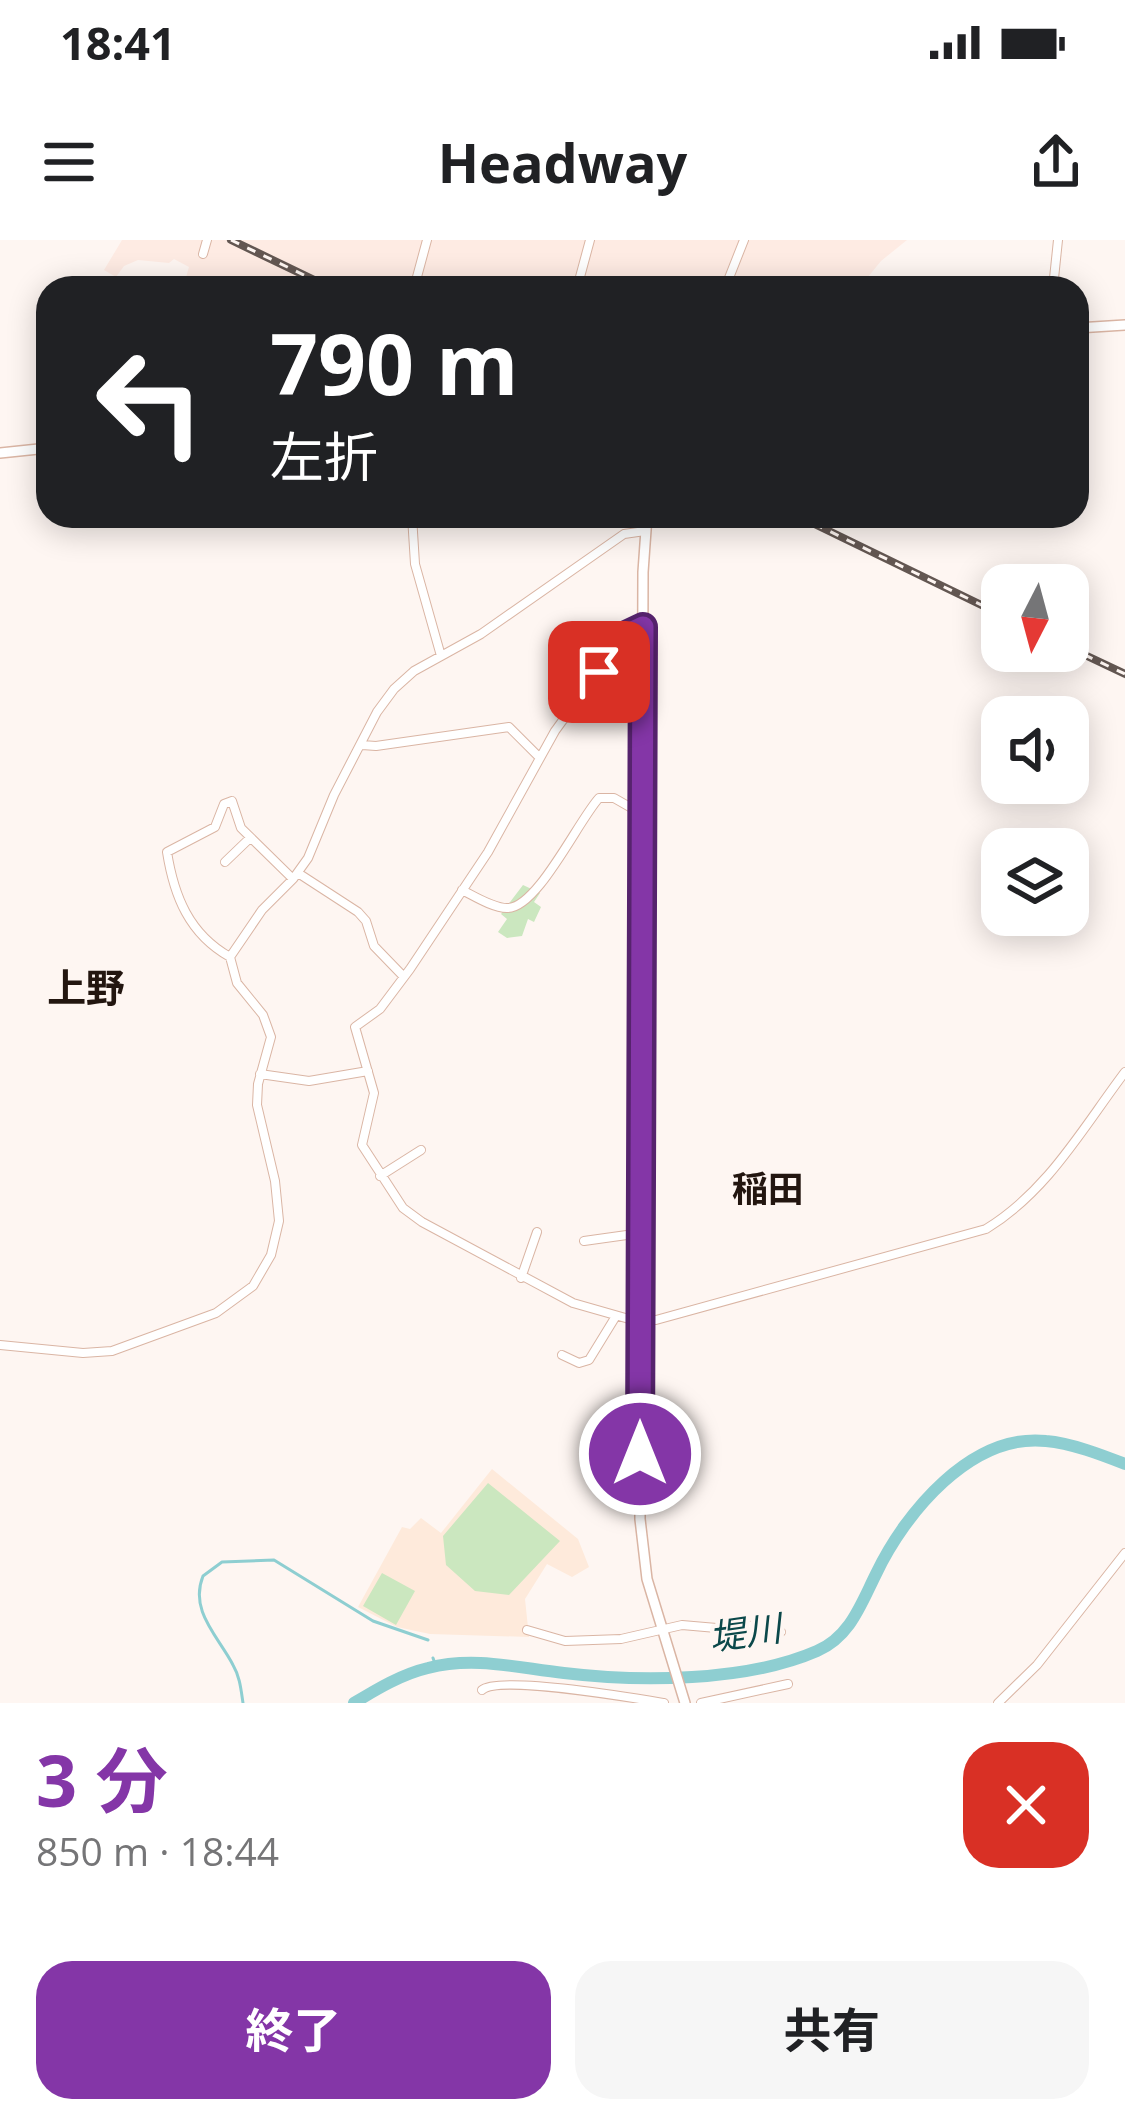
<!DOCTYPE html>
<html lang="ja">
<meta charset="utf-8">
<style>
body{margin:0;font-family:"Open Sans","Noto Sans JP",sans-serif;background:#f6f6f6;color:#202124;height:100vh;display:flex;flex-direction:column;font-size:45px;white-space:nowrap}
*{box-sizing:border-box;margin:0}
p{font-size:39px;color:#757577}
.icon{flex:none;width:66px;height:66px;fill:none;stroke:currentColor;stroke-width:2;stroke-linecap:round;stroke-linejoin:round}
.map{position:relative;height:1463px;overflow:hidden}
.details{display:flex;flex-direction:column;background:#fff;flex:1}
.details>*{flex:none}
.banner{position:absolute;left:36px;top:36px;width:1053px;height:252px;border-radius:36px;box-shadow:0 6px 30px #0003;background:#202124;color:#fff;overflow:hidden}
.needle{width:78px;rotate:186deg}
.controls{position:absolute;left:981px;top:324px;display:grid;gap:24px}
.controls a{display:grid;place-items:center;width:108px;height:108px;border-radius:24px;background:#fff;box-shadow:0 6px 30px #0003;font-size:60px}
.pin{position:absolute;display:grid;place-items:center;width:102px;height:102px;color:#fff;margin:-51px;border-radius:24px;box-shadow:0 6px 18px #0006}
.me{position:absolute;width:132px;margin:-66px;rotate:0deg;stroke-linejoin:round;filter:drop-shadow(0 0 9px #0008)}
.turn{display:flex;align-items:center;gap:42px;height:252px;padding:0 36px;font-size:54px}
.turn .icon{width:156px;height:156px;stroke-width:2.5}
.turn b{display:block;font-size:84px;line-height:102px}
.round{display:grid;place-items:center;flex:none;width:126px;height:126px;border-radius:36px;background:#f6f6f6}
.overview{display:flex;align-items:center;justify-content:space-between;height:204px;padding:0 36px}
h1{font-size:72px;font-weight:700;line-height:90px;color:#8436a7}
.cta{display:flex;gap:24px;margin-top:auto;padding:24px 36px}
.cta a{flex:1;height:138px;border-radius:36px;background:#8436a7;color:#fff;font-size:48px;font-weight:700;line-height:138px;text-align:center}
.cta a+a{background:#f6f6f6;color:#202124}
.status{display:flex;justify-content:space-between;align-items:center;height:84px;padding:0 60px;background:#fff;direction:ltr}
.status svg{height:33px;fill:currentColor}
header{display:flex;justify-content:space-between;align-items:center;height:156px;padding:0 36px;background:#fff;font-size:54px;font-weight:700}
.map>svg:first-child{display:block}
.built{fill:#feebe3}
.education{fill:#feeadb}
.green{fill:#cbe7bf}
.lines{fill:none;stroke-linecap:round;stroke-linejoin:round}
.stream{stroke:#8eced1;stroke-width:3}
.river{stroke:#8eced1;stroke-width:12}
.minor-casing{stroke:#dab5a4;stroke-width:10}
.major-casing{stroke:#dab5a4;stroke-width:12}
.minor{stroke:#fff;stroke-width:8}
.major{stroke:#fff;stroke-width:9}
.rail-casing{stroke:#635752;stroke-width:8}
.rail{stroke:#fef6f2;stroke-width:3;stroke-dasharray:9;stroke-linecap:butt}
.route-casing{stroke:#56236d;stroke-width:30}
.route{stroke:#8436a7;stroke-width:21}
.labels{text-anchor:middle;dominant-baseline:central;stroke-width:9;stroke-linejoin:round;paint-order:stroke}
.neighbourhood-label{font-size:36px;font-weight:bold;fill:#231610;stroke:#fef6f2}
.water-label{font-size:36px;font-style:italic;fill:#0b484a;stroke:#fef6f2}
.quarter-label{font-size:39px;font-weight:bold;fill:#231610;stroke:#fef6f2}
</style>
<div class="status"><b>18:41</b><svg viewBox="0 0 49 12"><path d="M0 12V9h3v3zM5 12V6h3v6zM10 12V3h3v9zM15 12V0h3v12zM26 1h20v11H26zM47 4h2v5h-2z"/></svg></div>
<header><svg class="icon" aria-label="menu" viewBox="0 0 24 24"><path d="M4 6h16M4 12h16M4 18h16"/></svg>Headway<svg class="icon" aria-label="share" viewBox="0 0 24 24"><path d="M12 15V3M7 8l5-5 5 5M5 13v7h14v-7"/></svg></header>
<div class="map">
<svg width="1125" height="1463" viewBox="0 0 1125 1463">
<rect width="100%" height="100%" fill="#fef6f2"/>
<!-- built -->
<path class="built" d="M122 0H907L881 21 859 48H304L305 44 298 40 295 48H183L189 27 174 19 169 23 138 20 124 26 116 37 104 30Z"/>
<!-- education -->
<path class="education" d="M492 1229 578 1299 589 1327 572 1337 547 1324 525 1359 529 1397 430 1394 397 1387 358 1367 402 1287 410 1289 421 1278 441 1293Z"/>
<!-- green -->
<path class="green" d="M523 645 540 653 534 662 541 667 534 682 528 679 522 696 507 698 498 692 507 679 501 674Z
M488 1243 560 1301 509 1355 475 1351 446 1325 443 1296Z
M382 1333 415 1351 396 1385 363 1366Z"/>
<g class="lines">
<!-- stream -->
<path class="stream" d="M433 1418 436 1426
M243 1463C241 1450 240 1437 233 1425 218 1396 189 1371 203 1336L222 1322 274 1320 373 1381 428 1400"/>
<!-- river -->
<path class="river" d="M354 1463C377 1449 402 1434 428 1428 474 1416 518 1428 564 1433 639 1442 746 1442 817 1411 850 1397 861 1364 876 1334 905 1273 971 1193 1046 1201 1071 1203 1102 1215 1125 1224"/>
<defs>
<path id="minor" d="M203 14 207 0
M414 48 427 0
M577 48 590 0
M725 48 744 0
M1053 48 1058 0
M412 276 415 324 441 416
M643 387 624 396 555 491 488 612 410 729 380 769 355 787 374 853 362 905 403 968 422 982 573 1063 629 1079 656 1080 986 989C1048 951 1082 889 1125 832
M362 505 376 506 509 487 540 518
M225 622 250 598
M298 633 358 672 366 681 374 706 404 737
M462 650C474 656 493 668 507 668 537 669 578 581 599 558H614L642 574
M230 717C189 694 174 656 167 612L215 587 224 564 232 561 241 588 293 639
M260 834 309 841 368 831
M380 936 421 910
M584 1001 641 993
M521 1038 537 992
M0 1105 83 1113 112 1111 216 1073 253 1046 271 1015 279 981 275 941 257 865 258 844 271 797 263 775 237 743 230 717 262 670 293 639 308 618 334 555 377 472 394 449 414 431 481 394 624 294 645 291
M562 1115 579 1123 589 1120 616 1076
M527 1390 565 1401 621 1399 682 1385 728 1389 772 1383 781 1392
M482 1450C499 1435 634 1458 664 1463
M701 1463 788 1444
M998 1463 1037 1425 1125 1313"/>
<path id="major" d="M1077 88 1125 85
M0 213 48 208
M647 276 643 332 640 1279 647 1339 685 1463"/>
</defs>
<!-- minor casing -->
<use href="#minor" class="minor-casing"/>
<!-- major casing -->
<use href="#major" class="major-casing"/>
<!-- minor -->
<use href="#minor" class="minor"/>
<!-- major -->
<use href="#major" class="major"/>
<defs>
<path id="rail" d="M231 0 331 48
M798 276 1002 375
M1068 407 1125 434"/>
</defs>
<!-- rail casing -->
<use href="#rail" class="rail-casing"/>
<!-- rail -->
<use href="#rail" class="rail"/>
</g>
<g class="lines">
<defs>
<path id="route" d="M599 432 624 396 643 387 640 1214"/>
</defs>
<!-- route casing -->
<use href="#route" class="route-casing"/>
<!-- route -->
<use href="#route" class="route"/>
</g>
<g class="labels">
<!-- neighbourhood labels -->
<g class="neighbourhood-label">
<text x="768" y="948">稲田</text>
</g>
<!-- water labels -->
<g class="water-label">
<text transform="translate(745 1392) rotate(-8)">堤川</text>
</g>
<!-- quarter labels -->
<g class="quarter-label">
<text x="86" y="746">上野</text>
</g>
</g>
</svg>
<div class="controls">
<a><svg class="needle" viewBox="-14 -14 28 28"><path d="M0-13l5 13h-10z" fill="#e53935"/><path d="M0 13l5-13h-10z" fill="#757577"/></svg></a>
<a><svg class="icon" aria-label="sound" viewBox="0 0 24 24"><path d="M4 9h4l5-4v14l-5-4H4zM17 9q2 3 0 6"/></svg></a>
<a><svg class="icon" aria-label="layers" viewBox="0 0 24 24"><path d="M12 4l9 5-9 5-9-5zM3 14l9 5 9-5"/></svg></a>
</div>
<div class="pin" style="left:599px;top:432px;background:#d93025"><svg class="icon" aria-label="arrive" viewBox="0 0 24 24"><path d="M6 21V4h12l-3 4 3 4H6"/></svg></div>
<svg class="me" style="left:640px;top:1214px" viewBox="-20 -20 40 40"><circle r="17" fill="#8436a7" stroke="#fff" stroke-width="3"/><path d="M0-11L8 9 0 5-8 9z" fill="#fff"/></svg>
<div class="banner">
<div class="turn"><svg class="icon" aria-label="left" viewBox="0 0 24 24"><path d="M17 20v-9H6M10 6l-5 5 5 5"/></svg><div><b>790 m</b>左折</div></div>
</div>
</div>
<section class="details">
<div class="overview"><div><h1>3 分</h1><p>850 m · 18:44</p></div><a class="round" style="background:#d93025;color:#fff"><svg class="icon" aria-label="close" viewBox="0 0 24 24"><path d="M6 6l12 12M18 6L6 18"/></svg></a></div>
<div class="cta"><a>終了</a><a>共有</a></div>
</section>
